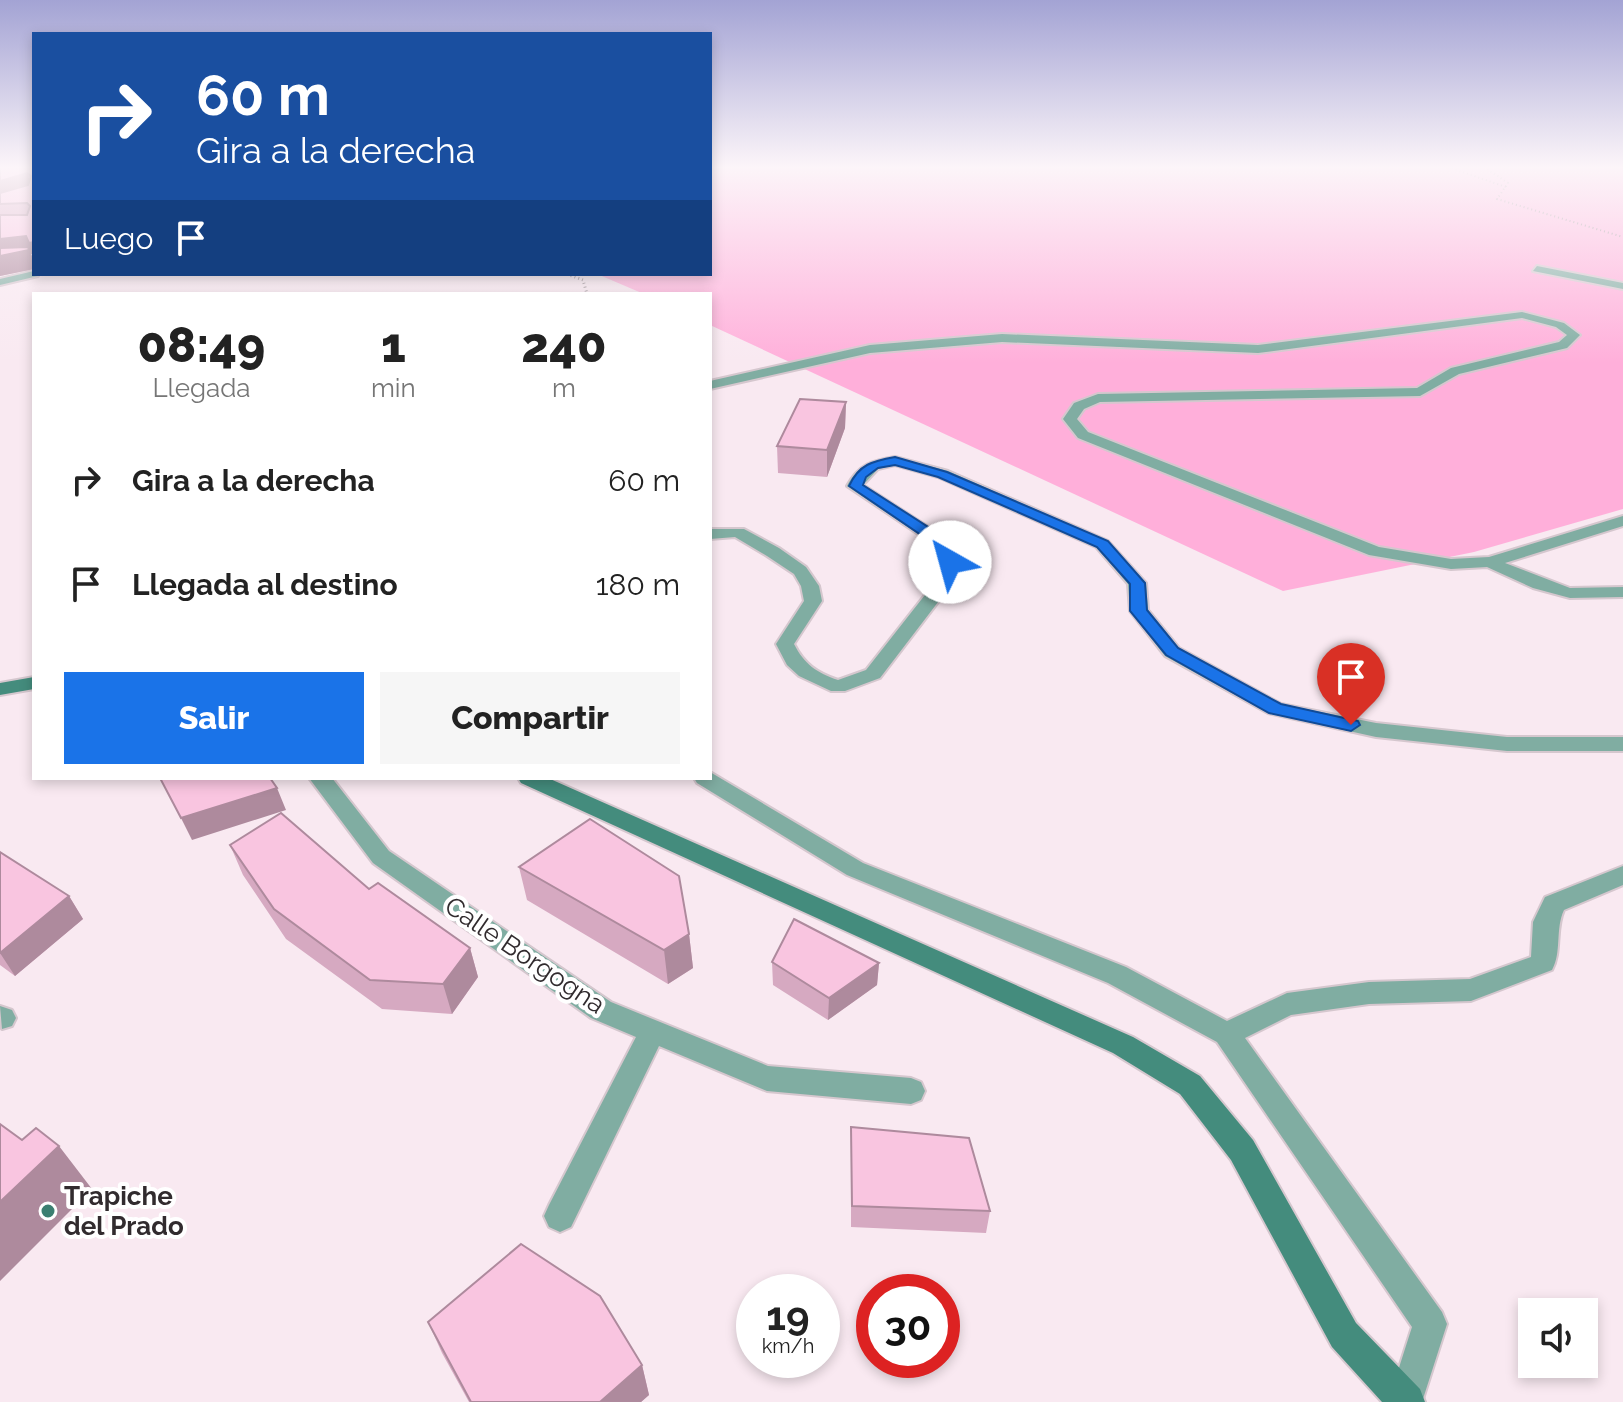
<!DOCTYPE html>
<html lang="es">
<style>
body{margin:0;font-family:Raleway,sans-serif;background:#f6f6f6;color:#222;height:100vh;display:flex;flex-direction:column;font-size:30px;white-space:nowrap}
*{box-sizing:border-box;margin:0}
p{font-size:26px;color:#767676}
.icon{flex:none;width:44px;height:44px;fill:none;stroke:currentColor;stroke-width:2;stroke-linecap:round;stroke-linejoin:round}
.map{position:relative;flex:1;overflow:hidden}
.drawer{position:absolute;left:32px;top:292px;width:680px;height:488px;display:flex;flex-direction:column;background:#fff;border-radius:0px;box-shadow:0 4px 12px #0003}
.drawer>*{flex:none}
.banner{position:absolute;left:32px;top:32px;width:680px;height:244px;border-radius:0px;box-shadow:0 4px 12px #0003;background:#1a4fa0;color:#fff;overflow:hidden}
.controls{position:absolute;left:1518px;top:1298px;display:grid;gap:16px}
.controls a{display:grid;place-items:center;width:80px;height:80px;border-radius:0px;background:#fff;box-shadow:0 4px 12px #0003;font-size:40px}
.speed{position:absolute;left:736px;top:1274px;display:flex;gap:16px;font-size:40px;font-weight:700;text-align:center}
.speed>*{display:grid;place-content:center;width:104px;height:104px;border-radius:50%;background:#fff;box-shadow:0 4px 12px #0003;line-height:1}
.speed small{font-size:20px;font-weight:400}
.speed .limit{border:12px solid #d22;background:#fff;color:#111}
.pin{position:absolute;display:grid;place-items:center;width:68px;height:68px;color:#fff;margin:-82px -34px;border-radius:50% 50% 50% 0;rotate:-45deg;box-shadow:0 0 8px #0007}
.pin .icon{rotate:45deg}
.me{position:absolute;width:88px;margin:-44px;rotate:322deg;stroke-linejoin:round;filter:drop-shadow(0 0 6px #0008)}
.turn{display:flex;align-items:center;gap:28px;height:168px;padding:0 32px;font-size:36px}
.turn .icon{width:104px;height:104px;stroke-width:2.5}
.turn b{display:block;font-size:56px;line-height:68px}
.then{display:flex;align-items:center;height:76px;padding:0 32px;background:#0003;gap:16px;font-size:30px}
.eta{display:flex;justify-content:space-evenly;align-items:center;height:136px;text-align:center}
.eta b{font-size:48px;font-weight:800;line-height:56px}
.cta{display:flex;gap:16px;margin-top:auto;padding:16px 32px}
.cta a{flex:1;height:92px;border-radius:0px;background:#1a73e8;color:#fff;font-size:32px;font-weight:800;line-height:92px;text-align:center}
.cta a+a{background:#f6f6f6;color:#222}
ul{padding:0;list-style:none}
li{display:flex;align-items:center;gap:24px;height:104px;padding:0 32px}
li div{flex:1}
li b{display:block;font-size:30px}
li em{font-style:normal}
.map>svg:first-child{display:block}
.green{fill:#ffafda}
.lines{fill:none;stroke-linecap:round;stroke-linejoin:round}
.street-casing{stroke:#d5c7ce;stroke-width:4}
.secondary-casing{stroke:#d5c7ce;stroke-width:4}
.path-far1{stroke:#998e93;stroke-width:2;stroke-dasharray:1 3;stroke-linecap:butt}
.path{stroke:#998e93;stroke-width:3;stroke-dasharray:1 3;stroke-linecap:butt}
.street{fill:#80ada2;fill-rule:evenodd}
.secondary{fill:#448c7d;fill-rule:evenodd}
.wall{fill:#d6a9c1}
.shaded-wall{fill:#ae8a9d}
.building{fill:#f9c5e0;stroke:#ae8a9d;stroke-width:2}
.route{fill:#1a73e8;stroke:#114b97;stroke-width:2}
.poi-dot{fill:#3b7f71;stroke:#fff;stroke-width:3}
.labels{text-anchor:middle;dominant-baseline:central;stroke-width:8;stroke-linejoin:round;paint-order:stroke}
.near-street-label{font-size:26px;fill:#312b2e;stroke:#fff}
.near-poi-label{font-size:26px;font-weight:bold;fill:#312b2e;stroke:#fff;text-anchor:start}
</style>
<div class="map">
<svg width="1623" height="1402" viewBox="0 0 1623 1402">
<rect width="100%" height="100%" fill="#f9e9f1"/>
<!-- green -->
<path class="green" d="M710 167H1623V509L1474 552 1283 591 710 325V294H644L597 274H710Z"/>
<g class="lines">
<defs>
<path id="street" d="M1537 266 1623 283V289L1533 271Z
M34 271 38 276 0 285V279Z
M1522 312 1564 323 1580 335 1567 348 1459 374 1420 396 1100 402 1084 409 1077 419 1088 432 1379 547 1451 559 1489 557 1623 516V526L1505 563 1570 588 1623 587V597L1570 598 1533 588 1487 567 1451 569 1369 555 1078 438 1063 419 1074 403 1098 394 1417 388 1451 368 1559 342 1567 335 1556 327 1522 318 1258 353 1002 342 870 353 710 389V381L870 345 1002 334 1258 345Z
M895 457 948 471 1108 541 1146 583 1148 610 1179 648 1281 704 1376 723 1507 737H1623V751H1507L1376 737 1268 713 1165 656 1130 611 1128 584 1096 547 938 477 895 465 878 469 863 485 953 543 961 572 880 678 845 691H831L799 676 787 665 776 644 804 601 801 586 794 574 767 556 735 537 710 539V529H744L779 548 806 567 819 586 822 601 794 644C804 664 817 673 838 680L866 670 943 572 939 548 847 486C859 464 872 461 895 457Z
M710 772 863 863 1126 967 1227 1021 1287 993 1369 982 1470 979 1531 957 1533 922 1545 897 1623 866V885L1564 910C1555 929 1562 952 1552 970L1471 1001 1369 1004 1291 1015 1245 1038 1442 1312 1447 1324 1422 1402H1388L1412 1327 1217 1042 1108 983 847 875 697 783 694 778H710Z
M309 778H332L389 851 611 1002 768 1066 911 1078 921 1082 925 1091 921 1100 911 1104 767 1091 659 1046 571 1227 560 1232 549 1227 544 1216 549 1205 636 1037 591 1018 373 863Z
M0 1006 12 1010 16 1018 12 1026 2 1029Z"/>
<path id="secondary" d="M34 677V689L0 695V683Z
M518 778H548L1133 1037 1200 1076 1253 1140 1356 1323 1420 1389 1425 1402H1382L1332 1347 1231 1160 1180 1094 1113 1053 521 783Z"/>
</defs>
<!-- street casing -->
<use href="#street" class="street-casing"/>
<!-- secondary casing -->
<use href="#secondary" class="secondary-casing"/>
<!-- path-far1 -->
<path class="path-far1" d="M1448 167 1506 187
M1484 167 1508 183 1497 199 1623 237
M710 172 724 167"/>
<!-- path -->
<path class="path" d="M567 274 583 280 587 294"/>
<!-- street -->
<use href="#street" class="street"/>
<!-- secondary -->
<use href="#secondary" class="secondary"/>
</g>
<!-- wall -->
<path class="wall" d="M0 167H34V254H31L34 261V269L0 276Z
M846 402 845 428 827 477 778 473 777 446Z
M230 845 369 889 470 948 478 977 452 1014 382 1009 286 939 243 875Z
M0 852 69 896 83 919 15 976 0 965Z
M519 867 689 934 693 968 668 984 527 900Z
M772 962 879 963 877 985 828 1020 773 985Z
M851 1127 990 1211 986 1233 851 1227Z
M428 1322 642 1365 649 1395 641 1402H469L442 1353Z"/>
<!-- shaded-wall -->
<path class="shaded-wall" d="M27 173 33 189 0 199V181Z
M26 236 34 254H31L34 261V269L0 276V239Z
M34 242V254L29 243Z
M846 402 845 428 827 477V450Z
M277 788 286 810 192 840 181 818Z
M69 896 83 919 15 976 0 953Z
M689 934 693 968 668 984 664 950Z
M470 948 478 977 452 1014 443 984Z
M879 963 877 985 828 1020 829 998Z
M59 1146 92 1189 0 1281V1202Z
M642 1365 649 1395 641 1402H600Z"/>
<!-- building -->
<path class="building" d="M0 167H34V242L29 243 26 236 0 239V215H27L30 206 27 203 0 204V193L28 185 31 176 27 173 0 181Z
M28 247 29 250 0 256V248Z
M800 399 846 402 827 450 777 446Z
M160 778H270L277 788 181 818Z
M281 813 369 889 378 883 470 948 443 984 370 980 274 909 230 845Z
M590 819 679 876 689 934 664 950 519 867Z
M0 852 69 896 0 953Z
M794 919 879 963 829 998 772 962Z
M0 1124 22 1140 36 1128 59 1146 0 1202Z
M851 1127 969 1138 990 1211 852 1206Z
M521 1244 600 1296 642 1365 600 1402H471L428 1322Z"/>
<!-- sky -->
<linearGradient id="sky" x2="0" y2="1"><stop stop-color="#a3a3d4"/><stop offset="0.46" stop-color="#fcf5f9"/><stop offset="1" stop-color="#fcf5f9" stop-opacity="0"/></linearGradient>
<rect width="1623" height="363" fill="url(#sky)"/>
<!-- route -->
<path class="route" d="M895 457 947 472 1108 541 1145 583 1147 610 1178 648 1281 704 1358 721 1360 725 1351 731 1269 713 1166 655 1130 611V584L1097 547 938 477 895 465 878 468 866 477 863 485 953 543 958 562 945 565 940 548 849 486C859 464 873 461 895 457Z"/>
<!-- markers -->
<circle class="poi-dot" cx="48" cy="1211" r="8"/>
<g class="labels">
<!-- near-street labels -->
<g class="near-street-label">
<text transform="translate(525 955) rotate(34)">Calle Borgogna</text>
</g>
<!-- near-poi labels -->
<g class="near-poi-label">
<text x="64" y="1196">Trapiche<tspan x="64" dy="30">del Prado</tspan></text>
</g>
</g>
</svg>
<div class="controls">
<a><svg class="icon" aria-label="sound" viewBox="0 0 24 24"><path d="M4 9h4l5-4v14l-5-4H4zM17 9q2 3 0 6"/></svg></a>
</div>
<div class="speed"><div>19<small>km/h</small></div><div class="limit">30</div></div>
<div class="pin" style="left:1351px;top:725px;background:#d93025"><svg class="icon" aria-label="arrive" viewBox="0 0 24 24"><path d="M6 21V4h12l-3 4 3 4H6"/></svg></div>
<svg class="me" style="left:950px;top:562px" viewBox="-20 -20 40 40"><circle r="19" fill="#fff"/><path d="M0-13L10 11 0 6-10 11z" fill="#1a73e8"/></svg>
<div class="banner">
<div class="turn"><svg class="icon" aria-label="right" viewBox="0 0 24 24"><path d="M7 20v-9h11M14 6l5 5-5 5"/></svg><div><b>60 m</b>Gira a la derecha</div></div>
<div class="then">Luego<svg class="icon" aria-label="arrive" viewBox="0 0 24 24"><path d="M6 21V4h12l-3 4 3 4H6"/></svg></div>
</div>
<section class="drawer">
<div class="eta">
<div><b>08:49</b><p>Llegada</p></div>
<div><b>1</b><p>min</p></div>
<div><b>240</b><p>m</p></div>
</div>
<ul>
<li><svg class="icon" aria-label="right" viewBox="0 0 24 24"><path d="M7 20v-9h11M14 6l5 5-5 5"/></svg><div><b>Gira a la derecha</b></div><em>60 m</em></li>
<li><svg class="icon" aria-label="arrive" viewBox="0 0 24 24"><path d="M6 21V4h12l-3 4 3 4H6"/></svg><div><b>Llegada al destino</b></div><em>180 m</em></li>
</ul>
<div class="cta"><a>Salir</a><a>Compartir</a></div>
</section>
</div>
